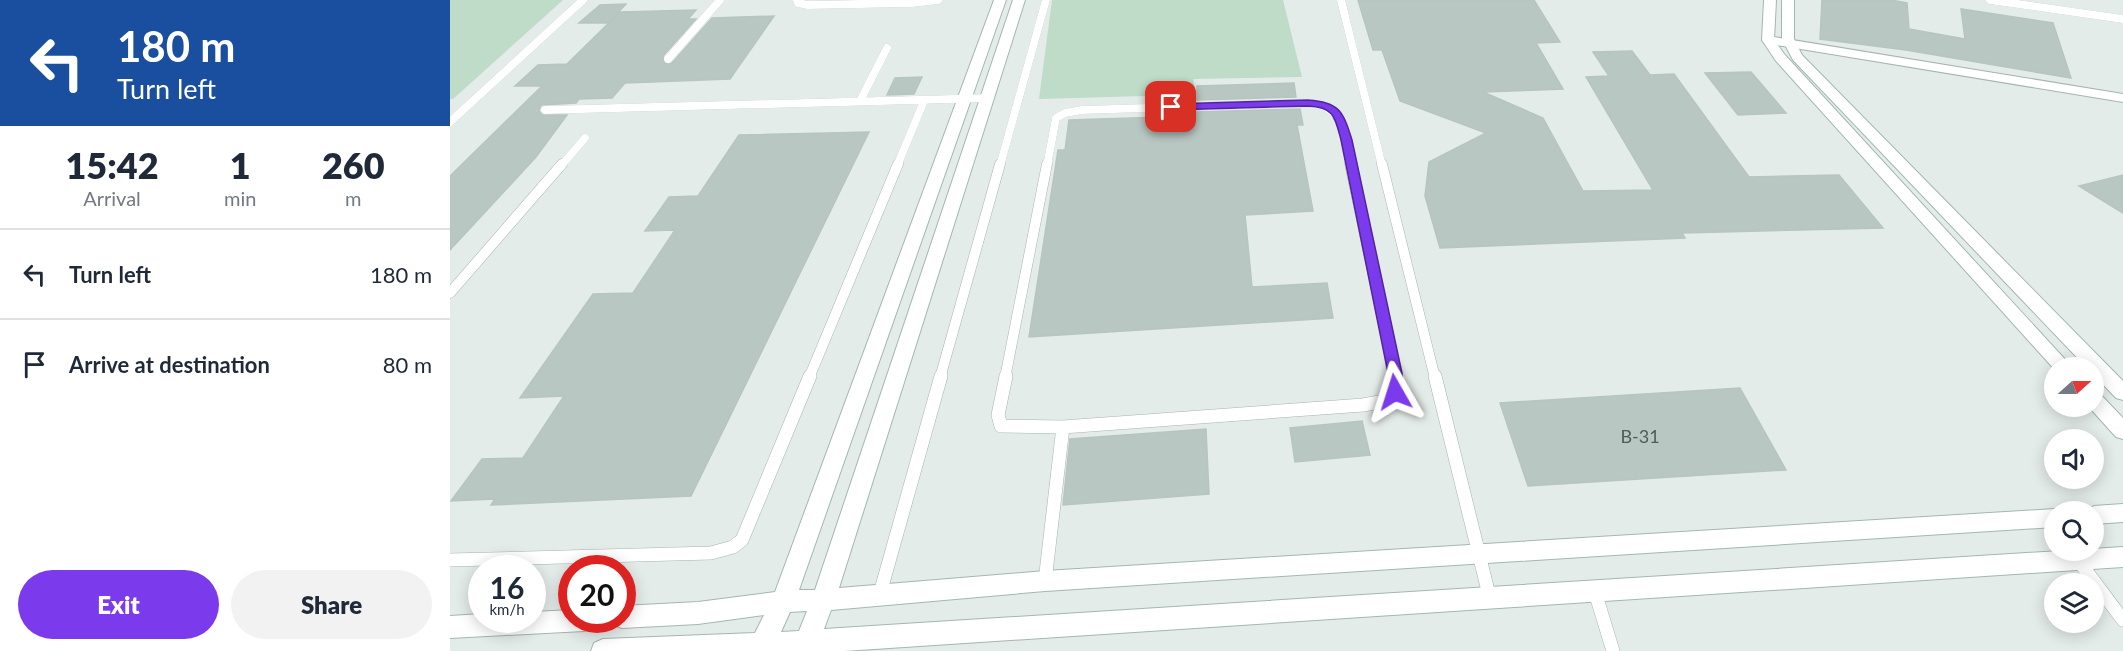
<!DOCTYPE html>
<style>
body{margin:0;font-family:Lato,sans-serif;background:#f2f2f3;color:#1f2937;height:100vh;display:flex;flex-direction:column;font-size:22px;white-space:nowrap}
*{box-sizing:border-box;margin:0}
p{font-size:20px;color:#747a83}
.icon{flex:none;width:33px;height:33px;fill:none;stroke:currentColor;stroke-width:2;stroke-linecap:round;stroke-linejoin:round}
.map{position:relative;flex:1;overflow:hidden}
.details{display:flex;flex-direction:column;background:#fff;width:450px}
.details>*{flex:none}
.top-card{background:#1a4fa0;color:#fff;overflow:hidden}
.needle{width:39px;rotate:69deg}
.tools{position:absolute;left:1594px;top:357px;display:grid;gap:12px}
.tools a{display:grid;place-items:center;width:60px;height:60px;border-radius:50%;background:#fff;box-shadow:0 3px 15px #0003;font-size:30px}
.speed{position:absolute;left:18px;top:555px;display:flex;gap:12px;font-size:30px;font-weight:700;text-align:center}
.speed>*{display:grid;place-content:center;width:78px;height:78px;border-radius:50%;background:#fff;box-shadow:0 3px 15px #0003;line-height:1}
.speed small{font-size:15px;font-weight:400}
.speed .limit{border:9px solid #d22;background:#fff;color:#111}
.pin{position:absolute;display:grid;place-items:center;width:51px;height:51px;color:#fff;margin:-26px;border-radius:12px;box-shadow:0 3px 9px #0006}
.me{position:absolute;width:66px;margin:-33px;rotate:354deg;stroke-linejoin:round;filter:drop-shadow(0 0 4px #0008)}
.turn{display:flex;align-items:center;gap:21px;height:126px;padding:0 18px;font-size:27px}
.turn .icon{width:78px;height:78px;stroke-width:2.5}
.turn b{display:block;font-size:42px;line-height:51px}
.eta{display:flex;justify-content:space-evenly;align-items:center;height:102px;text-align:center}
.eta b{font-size:36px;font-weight:800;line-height:42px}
.primary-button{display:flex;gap:12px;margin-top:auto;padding:12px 18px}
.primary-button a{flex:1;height:69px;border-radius:36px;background:#7c3aed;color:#fff;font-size:24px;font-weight:800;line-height:69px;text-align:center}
.primary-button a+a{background:#f2f2f3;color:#1f2937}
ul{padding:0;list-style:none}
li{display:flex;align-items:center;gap:18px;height:90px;padding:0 18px;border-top:2px solid #e0e1e3}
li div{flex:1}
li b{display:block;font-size:22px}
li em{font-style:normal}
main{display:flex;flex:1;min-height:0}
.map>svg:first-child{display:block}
.green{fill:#bedcc7}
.building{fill:#b9c7c2;stroke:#b6c5c0;stroke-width:1.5}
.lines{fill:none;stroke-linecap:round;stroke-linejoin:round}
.lane-far2-casing{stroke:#a7b4b0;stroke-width:8}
.lane-far1-casing{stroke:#a7b4b0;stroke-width:11}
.lane-casing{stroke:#a7b4b0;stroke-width:14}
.street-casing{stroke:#a7b4b0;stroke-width:2}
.secondary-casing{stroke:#a3b7b1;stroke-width:2}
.lane-far2{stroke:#fff;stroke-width:8}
.lane-far1{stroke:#fff;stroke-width:10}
.lane{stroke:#fff;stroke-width:13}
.street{fill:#fff;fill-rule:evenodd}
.secondary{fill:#fff;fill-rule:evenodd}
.route{fill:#7c3aed;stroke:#51269a;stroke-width:1.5}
.labels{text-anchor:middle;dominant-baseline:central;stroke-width:6;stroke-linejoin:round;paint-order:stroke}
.number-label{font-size:18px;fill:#495f5a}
</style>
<main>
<section class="details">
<div class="top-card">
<div class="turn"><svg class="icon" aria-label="left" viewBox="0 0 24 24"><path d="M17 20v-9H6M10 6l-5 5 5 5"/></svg><div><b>180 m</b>Turn left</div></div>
</div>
<div class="eta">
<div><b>15:42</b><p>Arrival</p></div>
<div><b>1</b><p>min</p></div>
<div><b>260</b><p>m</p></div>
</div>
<ul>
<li><svg class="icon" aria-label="left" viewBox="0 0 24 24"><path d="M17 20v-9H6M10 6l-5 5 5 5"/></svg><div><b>Turn left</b></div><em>180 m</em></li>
<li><svg class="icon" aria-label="arrive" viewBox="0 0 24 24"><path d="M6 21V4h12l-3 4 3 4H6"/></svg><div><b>Arrive at destination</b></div><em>80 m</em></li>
</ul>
<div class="primary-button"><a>Exit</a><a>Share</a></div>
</section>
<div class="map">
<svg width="1673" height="651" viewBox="0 0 1673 651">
<rect width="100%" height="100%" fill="#e4ece9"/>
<!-- green -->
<path class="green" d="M0 0H113L3 99H0Z
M602 0H833L852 77 743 79 747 100 730 95 589 99Z"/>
<!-- building -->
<path class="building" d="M908 0H1084L1110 42 1086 43 1113 89 1033 92 1093 118 1133 191 1203 190 1136 77 1159 76 1143 52 1182 51 1200 75 1224 74 1299 177 1389 175 1433 228 1232 233 1235 238 990 248 975 196 979 162 1036 133 950 101 932 50H923Z
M1372 0H1441L1457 3 1459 29 1515 39 1511 9 1603 23 1621 78 1456 50 1370 39Z
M176 4 158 23H129L150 5Z
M246 10 238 19H246L213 56 215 64 222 63 262 18 324 16 280 79 175 83 162 98 129 99 126 103 91 105 89 111 93 115H117L86 157 0 250V176L92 86H65L88 65 117 64 170 12Z
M1301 72 1336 113 1288 115 1255 73Z
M472 77 464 94 437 95 445 78Z
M844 83 846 97 747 100V86Z
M850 109 853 125H847L863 211 795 215 802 287 877 283 883 318 579 337 608 150H615L619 120 746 116V112Z
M419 132 241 496 41 505 45 499 1 501 32 459 73 458 114 396 70 398 143 294 183 293 225 230 195 231 219 197 248 196 289 135Z
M1673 175V213L1629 186Z
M1290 388 1336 470 1078 486 1050 403Z
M912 421 920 455 845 462 840 428Z
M756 429 759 494 613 505 620 439Z"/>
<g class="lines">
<defs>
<path id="lane-far2" d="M347 0 348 3 358 5 462 3 488 0
M891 0 932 166
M1540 0 1673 19
M218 59 270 0
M410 101 437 48
M95 110 539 98
M0 122 133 0
M111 166 135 138
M447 166 474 101
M550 166 596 0
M597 166 606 118 615 113 632 110 858 103C896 106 893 135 900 166"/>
<path id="lane-far1" d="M900 164 945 378
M932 164 985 378
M0 293 112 164
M359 378 448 164
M490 378 550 164
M555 378 597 164"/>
<path id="lane" d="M556 376 548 415 551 426 613 427 913 405 935 401 945 392V376
M985 376 1040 599
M0 560 261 553 283 547 292 540 360 376
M1628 560 1673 620
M595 581 613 427
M1145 592 1163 651
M429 597 491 376"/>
<path id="street" d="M1318 36 1673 94V102L1314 43 1312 40Z"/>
<path id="secondary" d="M544 0H556L349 590H365L563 0H575L389 588 595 571 1605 509 1613 512H1605V527L595 591 381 610 374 629 1673 547V567L394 651H141L144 643 153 639 305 633 314 615 248 624 172 628 164 625 161 620H172V606L248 602 325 592ZM357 611 349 631 331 632 340 612Z
M1314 0H1326L1324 40 1335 55 1623 368H1605V370L1326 61 1312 40Z
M1332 0H1344V39L1352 55 1673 381V400L1666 398 1644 375V368H1637L1343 60 1332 39Z
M1644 393 1651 395 1673 418V439L1666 437 1638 406H1644Z
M1673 504V522L1644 524V512H1635L1644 506Z
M122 610V620H146L142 628 134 631 0 638V616L32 614V620H82V612Z"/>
</defs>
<!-- lane-far2 casing -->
<use href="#lane-far2" class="lane-far2-casing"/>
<!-- lane-far1 casing -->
<use href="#lane-far1" class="lane-far1-casing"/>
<!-- lane casing -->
<use href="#lane" class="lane-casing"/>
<!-- street casing -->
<use href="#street" class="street-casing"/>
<!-- secondary casing -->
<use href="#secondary" class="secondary-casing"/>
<!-- lane-far2 -->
<use href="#lane-far2" class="lane-far2"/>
<!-- lane-far1 -->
<use href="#lane-far1" class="lane-far1"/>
<!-- lane -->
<use href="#lane" class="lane"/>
<!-- street -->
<use href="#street" class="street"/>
<!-- secondary -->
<use href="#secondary" class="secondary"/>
</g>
<!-- route -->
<path class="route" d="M858 100C889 102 893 111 902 140L952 373 953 392 951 396H940L938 373 891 140C885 117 884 107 858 106L721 110 716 107 721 104Z"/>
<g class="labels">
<!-- number labels -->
<g class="number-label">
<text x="1190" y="436">B-31</text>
</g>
</g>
</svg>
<div class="tools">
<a><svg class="needle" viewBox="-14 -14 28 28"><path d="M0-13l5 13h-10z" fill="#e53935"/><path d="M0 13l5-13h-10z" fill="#747a83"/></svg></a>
<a><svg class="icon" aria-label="sound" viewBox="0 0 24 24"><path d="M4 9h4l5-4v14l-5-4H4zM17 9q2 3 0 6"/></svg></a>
<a><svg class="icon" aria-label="search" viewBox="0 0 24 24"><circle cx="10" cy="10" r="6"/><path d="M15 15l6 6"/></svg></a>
<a><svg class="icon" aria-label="layers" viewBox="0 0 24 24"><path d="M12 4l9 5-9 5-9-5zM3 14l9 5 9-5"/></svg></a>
</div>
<div class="speed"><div>16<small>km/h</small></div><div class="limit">20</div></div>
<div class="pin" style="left:721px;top:107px;background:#d93025"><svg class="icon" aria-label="arrive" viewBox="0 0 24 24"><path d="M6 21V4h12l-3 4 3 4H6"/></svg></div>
<svg class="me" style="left:945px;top:392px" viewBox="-20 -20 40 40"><path d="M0-17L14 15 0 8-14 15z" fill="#7c3aed" stroke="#fff" stroke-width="4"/></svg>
</div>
</main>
